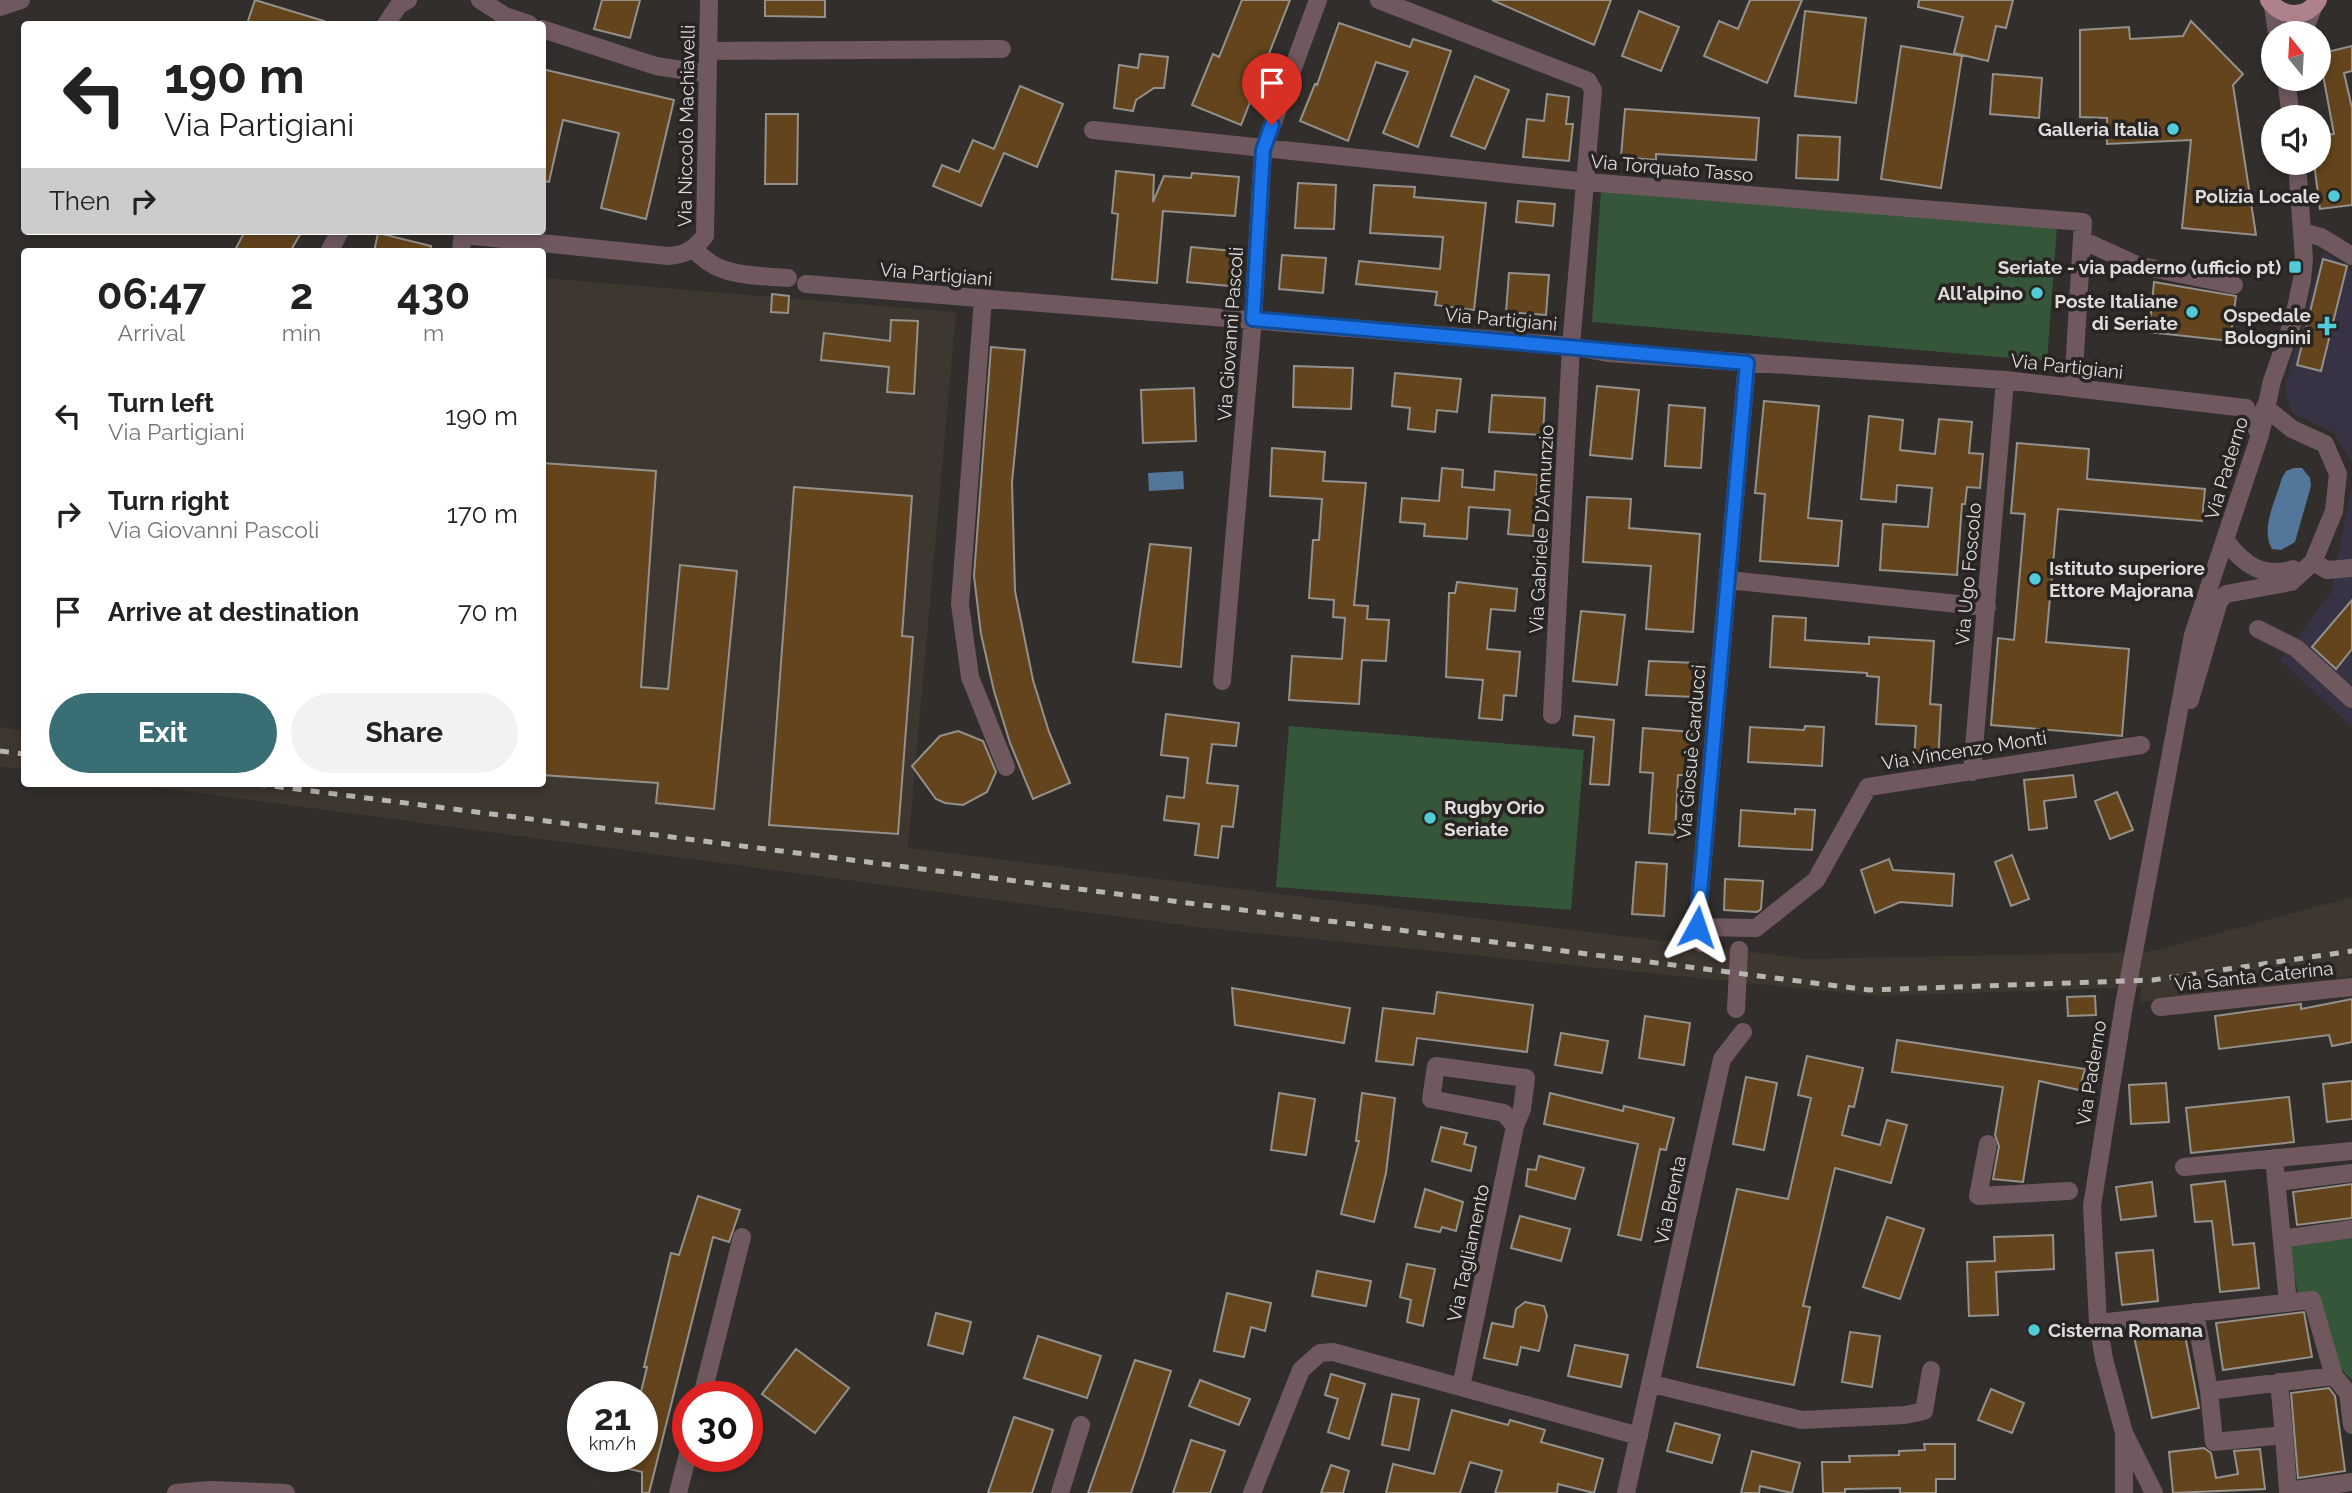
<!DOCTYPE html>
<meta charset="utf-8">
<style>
body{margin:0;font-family:Raleway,sans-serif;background:#f2f2f2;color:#222;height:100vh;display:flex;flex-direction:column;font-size:26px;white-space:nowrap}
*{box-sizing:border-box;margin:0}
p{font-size:23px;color:#767676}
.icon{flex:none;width:38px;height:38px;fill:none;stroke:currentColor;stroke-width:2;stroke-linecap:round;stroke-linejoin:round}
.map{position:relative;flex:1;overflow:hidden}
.sheet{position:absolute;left:21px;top:248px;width:525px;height:539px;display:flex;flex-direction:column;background:#fff;border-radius:7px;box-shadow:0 4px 10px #0003}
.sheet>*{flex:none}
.guide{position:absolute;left:21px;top:21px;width:525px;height:214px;border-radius:7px;box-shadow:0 4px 10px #0003;background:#fff;color:#222;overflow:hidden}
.needle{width:46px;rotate:342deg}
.tools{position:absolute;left:2261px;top:21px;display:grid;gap:14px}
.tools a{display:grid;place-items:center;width:70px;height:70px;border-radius:50%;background:#fff;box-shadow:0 4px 10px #0003;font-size:35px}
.speed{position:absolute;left:567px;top:1381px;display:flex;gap:14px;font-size:35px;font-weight:700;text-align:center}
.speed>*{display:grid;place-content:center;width:91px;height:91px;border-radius:50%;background:#fff;box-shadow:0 4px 10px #0003;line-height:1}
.speed small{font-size:18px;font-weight:400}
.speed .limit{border:10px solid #d22;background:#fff;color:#111}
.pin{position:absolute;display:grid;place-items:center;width:60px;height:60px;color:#fff;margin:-72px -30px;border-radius:50% 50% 50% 0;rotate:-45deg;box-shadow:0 0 7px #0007}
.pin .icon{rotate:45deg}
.me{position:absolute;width:77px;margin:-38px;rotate:5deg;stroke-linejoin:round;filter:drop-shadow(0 0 5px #0008)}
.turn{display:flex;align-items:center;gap:24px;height:147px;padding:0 28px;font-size:32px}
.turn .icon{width:91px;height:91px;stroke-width:2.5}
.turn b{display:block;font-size:49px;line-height:60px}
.then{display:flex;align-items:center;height:66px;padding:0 28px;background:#0003;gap:14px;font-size:26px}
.eta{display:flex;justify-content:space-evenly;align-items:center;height:119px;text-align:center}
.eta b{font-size:42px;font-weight:700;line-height:49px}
.button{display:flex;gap:14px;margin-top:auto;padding:14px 28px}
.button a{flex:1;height:80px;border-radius:42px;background:#386e74;color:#fff;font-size:28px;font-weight:700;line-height:80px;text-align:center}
.button a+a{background:#f2f2f2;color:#222}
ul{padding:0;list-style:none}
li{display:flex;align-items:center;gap:21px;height:98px;padding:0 28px}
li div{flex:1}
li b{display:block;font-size:26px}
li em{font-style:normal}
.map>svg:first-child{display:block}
.built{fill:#3e372f}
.medical{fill:#373344}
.green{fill:#355639}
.water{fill:#53779b}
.building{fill:#63441c;stroke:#94918d;stroke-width:2}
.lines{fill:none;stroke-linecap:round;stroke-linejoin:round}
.minor{stroke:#70595e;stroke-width:18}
.major{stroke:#af818c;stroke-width:18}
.rail{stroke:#b7b5b2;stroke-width:5;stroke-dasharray:9 9;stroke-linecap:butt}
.route-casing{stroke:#114b97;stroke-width:18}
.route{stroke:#1a73e8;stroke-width:12}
.poi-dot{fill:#52cbd9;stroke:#272421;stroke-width:2.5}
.labels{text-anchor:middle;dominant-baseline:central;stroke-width:7;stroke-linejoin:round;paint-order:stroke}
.street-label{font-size:19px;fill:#dfdddb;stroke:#272421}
.poi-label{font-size:19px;font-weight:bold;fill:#dfdddb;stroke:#272421;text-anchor:end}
</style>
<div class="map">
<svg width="2352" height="1493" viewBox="0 0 2352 1493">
<rect width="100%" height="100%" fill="#312e2b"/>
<!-- built -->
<path class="built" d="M543 278 956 312 908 848 1808 959 2150 952 2352 897V976L2140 1002 2141 987 1876 996 1205 928 132 784H410L436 788 437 784H542Z
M0 727 24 731V770L0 766Z"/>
<!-- medical -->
<path class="medical" d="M2323 251 2352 271V463L2333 432 2293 414 2286 398V381Z
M2352 484V727L2280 660 2331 592Z"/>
<!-- green -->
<path class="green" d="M1601 190 2057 226 2047 361 1592 322Z
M1289 726 1584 750 1571 910 1276 887Z
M2352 1237V1380L2341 1369 2318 1294 2298 1296 2290 1247Z"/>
<!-- water -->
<path class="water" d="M2294 468H2302L2310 478 2311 486 2295 542 2281 550 2272 549C2260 528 2276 500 2282 478L2286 471Z
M1183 471 1184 489 1149 491 1148 473Z"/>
<!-- building -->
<path class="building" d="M255 0 324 21V24H247Z
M602 0H640L630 38 594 29Z
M765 0H825V17L765 16Z
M1242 0H1290L1241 125 1192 105 1213 54 1219 57Z
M1492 0H1611L1594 45Z
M1750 0H1802L1767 83 1704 56 1719 21 1738 29Z
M1919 0H2013L2006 28 1996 26 1988 61 1954 53 1963 17 1918 7Z
M1639 11 1679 27 1661 71 1622 56Z
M1805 11 1866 18 1856 103 1795 96Z
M2191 21 2243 74 2233 85 2256 235 2182 228 2191 140 2107 144V118L2080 117V30L2129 27 2130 39 2183 36Z
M1339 23 1410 47 1413 39 1451 51 1418 147 1383 133 1408 72 1376 62 1348 141 1300 121 1315 84 1317 85Z
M1901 46 1962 56 1941 188 1881 179Z
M2352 46V71L2344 73 2352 108V205L2320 209 2314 163H2319V136L2334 134 2319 54Z
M1140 54 1168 57 1164 88H1154L1136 100 1133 111 1114 108 1119 65 1138 68Z
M542 69 674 100 646 219 601 208 619 133 563 120 549 182 542 181Z
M1993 74 2042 78 2039 118 1990 114Z
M1475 76 1509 90 1485 149 1451 136Z
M1020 86 1063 104 1037 167 1004 153 981 206 933 186 942 165 959 172 973 140 994 149Z
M1547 94 1569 97 1566 124H1573L1569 161 1523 157 1527 119 1544 121Z
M1625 109 1759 118 1756 160 1656 154V160L1621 157Z
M766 114H798L797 184H765Z
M1798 135 1840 137 1838 180 1796 178Z
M1116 171 1154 175 1153 202 1164 176 1191 178 1192 173 1239 177 1235 216 1163 211 1157 283 1112 279 1118 214 1112 213Z
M1298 183 1336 185 1334 229 1295 228Z
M1374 185 1415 187 1414 197 1486 203 1474 310 1435 305 1437 292 1356 284 1359 261 1440 269 1443 237 1370 233Z
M1518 201 1555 204 1553 226 1516 222Z
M245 231H302L290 252H234Z
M378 233 431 246 430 252H374Z
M1191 247 1233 251 1229 286 1187 282Z
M1282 255 1326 258 1323 293 1279 289Z
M2323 259 2347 266 2321 371 2297 365Z
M1509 273 1549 275 1546 315 1506 312Z
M2154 282 2236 296 2230 341 2149 332Z
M772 294 789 296 788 313 771 312Z
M891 320 918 321 914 394 887 392 889 367 821 360 824 333 890 341Z
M991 347 1025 350 1012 482 1015 591 1033 680 1049 732 1070 783 1033 799 1010 743 994 691 981 634 974 576Z
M1294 366 1353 368 1351 409 1293 407Z
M1395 373 1461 379 1457 412 1437 410 1435 432 1408 429 1410 408 1392 406Z
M1597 386 1639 390 1632 459 1590 455Z
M1194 388 1196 441 1143 443 1141 390Z
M1492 395 1545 398 1543 435 1489 432Z
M1764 401 1819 406 1808 518 1842 521 1838 566 1760 561 1765 494 1755 493Z
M1669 405 1705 408 1701 468 1665 466Z
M1869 416 1903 420 1900 450 1935 454 1939 419 1972 422 1969 453 1983 454 1980 488 1967 487 1965 504H1962L1957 575 1880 570 1883 524 1928 527 1932 488 1897 485 1896 502 1861 499Z
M2017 443 2089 449 2087 479 2205 489 2202 521 2058 509 2046 642 2129 649 2122 736 1991 725 1998 638 2014 640 2025 514 2011 513Z
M1272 448 1325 452 1323 481 1366 483 1354 605 1368 606 1367 619 1389 620 1386 661 1362 660 1359 704 1289 700 1292 656 1342 659 1345 618 1333 617 1334 600 1309 598 1313 540H1319L1322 499 1270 496Z
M542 463 656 471 641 687 668 689 680 565 737 571 714 809 656 803 658 783 542 775Z
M1442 468 1463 470 1462 487 1494 490 1495 471 1538 475 1533 536 1508 534 1510 510 1469 507 1467 539 1424 536 1425 524 1400 522 1402 498 1439 501Z
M794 487 912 496 902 636 913 637 898 834 769 825Z
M1587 497 1631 499 1629 528 1700 534 1693 632 1646 629 1651 566 1583 562Z
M1150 544 1191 548 1181 667 1133 662Z
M1457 582 1517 589 1515 611 1491 609 1487 649 1520 652 1516 696 1504 695 1502 720 1479 718 1483 680 1446 677 1449 593H1455Z
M2352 600V649L2336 669 2312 647Z
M1581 611 1625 615 1617 685 1573 681Z
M1773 616 1806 618 1805 640 1869 644V637L1934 641 1930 704 1941 705 1938 763 1914 762 1916 726 1876 724 1879 677 1867 676V673L1770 667Z
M1649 661 1697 663 1696 697 1646 695Z
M1166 714 1239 723 1236 746 1212 744 1207 783 1238 786 1233 827 1222 826 1218 858 1195 855 1199 824 1164 820 1167 796 1184 798 1188 758 1161 755Z
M1575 716 1614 720 1609 785 1590 784 1594 737 1573 735Z
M1805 726 1824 727 1822 766 1748 762 1750 727 1804 730Z
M1643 728 1692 732 1689 775H1678L1675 835 1649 833 1653 773 1640 772Z
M958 731 983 741 996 772 987 792 963 805 945 803 936 799 912 766 940 736Z
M2073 775 2076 797 2044 801 2047 828 2029 830 2024 780Z
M2117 792 2133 830 2110 839 2095 801Z
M1795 809 1815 810 1812 850 1739 846 1741 810 1795 814Z
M2012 855 2029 899 2011 906 1995 862Z
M1889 859 1893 870 1954 874 1952 906 1900 902 1875 913 1861 870Z
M1636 862 1667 864 1664 916 1632 914Z
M1725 879 1763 881 1761 909 1757 912 1724 910Z
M1232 988 1350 1008 1344 1043 1235 1025Z
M1437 992 1533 1005 1527 1052 1417 1038 1413 1065 1376 1061 1383 1008 1434 1014Z
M2095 996 2096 1015 2068 1016 2067 997Z
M2352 999V1042L2332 1046 2329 1035 2219 1049 2215 1016 2301 1004V1009Z
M1645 1016 1690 1023 1684 1065 1639 1058Z
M1561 1033 1608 1041 1602 1073 1555 1065Z
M1897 1040 2085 1069 2079 1090 2039 1081 2023 1182 1993 1179 1999 1146 1995 1135 2003 1087 1892 1072Z
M1807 1056 1863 1068 1854 1107 1849 1106 1842 1135 1880 1145 1887 1120 1907 1125 1891 1183 1835 1168 1803 1306 1810 1307 1794 1385 1697 1367 1737 1189 1788 1199 1811 1098 1798 1095Z
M1746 1077 1777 1083 1764 1150 1733 1144Z
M2352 1081V1119L2327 1122 2323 1084Z
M2166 1083 2169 1122 2131 1124 2129 1085Z
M1279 1093 1315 1099 1306 1155 1271 1150Z
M1362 1093 1395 1098 1386 1173 1374 1222 1341 1214 1359 1141H1356Z
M1550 1093 1623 1111 1624 1106 1674 1118 1666 1150 1660 1149 1641 1240 1618 1235 1638 1144 1544 1124Z
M2289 1097 2294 1142 2191 1153 2186 1108Z
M1441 1127 1467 1133 1464 1144 1476 1147 1471 1171 1432 1161Z
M1539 1156 1584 1168 1575 1199 1526 1186 1528 1169 1536 1170Z
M2225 1181 2233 1245 2254 1243 2259 1288 2220 1292 2212 1221 2195 1222 2191 1185Z
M2152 1182 2156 1216 2121 1220 2116 1187Z
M2352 1184V1218L2297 1225 2293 1192Z
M1425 1189 1463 1202 1456 1231 1442 1227 1440 1232 1415 1227Z
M698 1196 740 1210 729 1242 713 1237 649 1493H642V1472L600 1462V1456H642V1396H640L647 1367H644L671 1253 679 1255Z
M1520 1216 1570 1229 1561 1261 1511 1248Z
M1887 1217 1924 1229 1900 1299 1863 1287Z
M2053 1235 2054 1269 1996 1272 1998 1315 1969 1316 1967 1262 1995 1261 1994 1237Z
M2153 1250 2158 1301 2122 1305 2116 1253Z
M1407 1264 1435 1269 1423 1326 1407 1322 1411 1300 1400 1297Z
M1317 1271 1371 1281 1366 1306 1312 1296Z
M1227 1293 1271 1303 1265 1331 1251 1327 1244 1357 1214 1351Z
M1525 1302 1544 1306 1547 1316 1539 1351 1521 1347 1517 1365 1484 1358 1492 1323 1513 1327 1516 1309Z
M2304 1312 2312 1357 2223 1370 2216 1323Z
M936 1313 971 1322 963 1354 928 1345Z
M2183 1325 2199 1408 2152 1418 2133 1332Z
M1850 1332 1880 1336 1872 1387 1842 1382Z
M1038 1336 1101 1356 1087 1398 1024 1378Z
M1575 1345 1628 1355 1621 1387 1568 1376Z
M796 1349 849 1388 815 1433 762 1394Z
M1135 1360 1171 1371 1144 1455 1131 1493H1088Z
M1331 1374 1365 1384 1349 1439 1328 1432 1338 1399 1325 1395Z
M1200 1380 1250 1399 1239 1425 1189 1406Z
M2329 1388 2335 1396 2345 1471 2298 1478 2291 1393Z
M1991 1389 2024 1403 2012 1433 1978 1420Z
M1392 1394 1419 1399 1409 1450 1382 1445Z
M1452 1410 1508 1425 1510 1420 1545 1430 1541 1442 1603 1459 1594 1493 1558 1484 1557 1493H1495L1502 1471 1470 1462 1460 1493H1386L1393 1464 1434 1474Z
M1014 1417 1053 1430 1032 1493H988Z
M1675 1423 1720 1435 1712 1463 1667 1451Z
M1191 1440 1225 1451 1210 1493H1173Z
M1924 1444H1955V1479H1936V1493H1900V1488L1845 1489V1493H1823L1822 1462H1850L1849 1456 1899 1455V1451L1925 1450Z
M2204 1448 2211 1453 2216 1478 2238 1474 2234 1451 2260 1449 2265 1489 2173 1493 2169 1452Z
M1752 1451 1800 1463 1792 1493 1760 1486 1759 1493H1741Z
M1331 1465 1349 1471 1343 1493H1321Z"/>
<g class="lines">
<!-- minor -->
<path class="minor" d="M480 0 505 16
M1379 0 1588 81 1593 90 1571 346 1552 715
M2273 6 2277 33
M0 7 21 0
M386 24 399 5 408 0
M503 24 505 16 529 24
M542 29 656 66 708 74
M2303 33 2313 8
M708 51 1002 49
M2286 79 2291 117
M1093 130 1587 182 2083 222 2073 387
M2302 232 2321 237 2352 256
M463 235 668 256C686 255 694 249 705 236L709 0
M2082 240 2137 265 2234 285
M694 249C719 278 752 275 788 278
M329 252 340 231
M461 252 463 231
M806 284 1571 346 1608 353 2005 380 2246 408 2260 435
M983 299 960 604 970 677 1006 767
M2226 541C2243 564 2263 579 2293 569
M2313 562 2327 570 2352 568
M1728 580 1987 607
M2258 629 2296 648 2352 699
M1222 681 1253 319 1263 150 1318 0
M2190 700 2219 601 2226 594 2291 582 2313 562 2334 511 2338 474 2325 444 2292 429 2265 407
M1972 772 2005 380
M1697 927 1756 928 1816 880 1868 787 2141 745
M1701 943 1697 927 1747 363
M2160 1007 2352 987
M1736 1009 1739 950
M1988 1144 1978 1196 2069 1191
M2274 1158 2288 1303
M2184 1167 2352 1151
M2277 1182 2352 1173
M2282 1239 2352 1229
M2195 1312 2209 1391 2334 1376
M2098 1323 2312 1300 2334 1376 2348 1393 2352 1425
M1652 1384 1802 1420 1905 1415 1924 1411 1931 1370
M1461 1387 1515 1126 1504 1113 1431 1099 1436 1066 1526 1078 1522 1109 1515 1126
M2209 1391 2214 1442 2284 1435 2279 1382
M702 1396 742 1237
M2284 1435 2288 1491 2352 1482
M176 1493 210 1490 286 1493
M678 1493 688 1454
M1060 1493 1081 1425
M1252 1493 1301 1370 1320 1353 1333 1352 1639 1436
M1626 1493 1722 1059 1743 1032
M2124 1493V1436
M2154 1493 2124 1433 2104 1359 2098 1323 2092 1206 2124 1005 2193 635 2260 435 2272 381 2293 321 2302 280 2304 259 2297 163"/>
<!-- major -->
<path class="major" d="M2269 0C2281 18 2307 19 2318 0"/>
<!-- rail -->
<path class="rail" d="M0 751 24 754
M257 784 1869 990 2153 980 2352 951"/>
</g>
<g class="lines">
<defs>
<path id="route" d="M1272 125 1263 150 1253 319 1747 363 1697 927"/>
</defs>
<!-- route casing -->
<use href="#route" class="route-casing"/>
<!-- route -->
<use href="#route" class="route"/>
</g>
<!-- markers -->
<g class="poi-dot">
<circle cx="2173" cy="129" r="7"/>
<circle cx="2334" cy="196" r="7"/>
<rect x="2288" y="260" width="14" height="14" rx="3.5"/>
<circle cx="2037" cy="293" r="7"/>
<circle cx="2192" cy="312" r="7"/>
<path d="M2323.5 315.5h7v7h7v7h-7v7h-7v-7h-7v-7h7z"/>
<circle cx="2035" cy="579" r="7"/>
<circle cx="1430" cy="818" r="7"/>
<circle cx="2034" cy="1330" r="7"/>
</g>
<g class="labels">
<!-- street labels -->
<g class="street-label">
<text transform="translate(686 126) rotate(-89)">Via Niccolò Machiavelli</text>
<text transform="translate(1672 168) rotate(5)">Via Torquato Tasso</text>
<text transform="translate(936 274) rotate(5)">Via Partigiani</text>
<text transform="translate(1501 319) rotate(5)">Via Partigiani</text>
<text transform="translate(1230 334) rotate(-86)">Via Giovanni Pascoli</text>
<text transform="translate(2067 366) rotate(6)">Via Partigiani</text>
<text transform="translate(2226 468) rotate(-73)">Via Paderno</text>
<text transform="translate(1541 529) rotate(-87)">Via Gabriele D'Annunzio</text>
<text transform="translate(1968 574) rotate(-85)">Via Ugo Foscolo</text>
<text transform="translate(1964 750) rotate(-9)">Via Vincenzo Monti</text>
<text transform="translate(1691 752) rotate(-85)">Via Giosuè Carducci</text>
<text transform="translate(2254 976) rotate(-6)">Via Santa Caterina</text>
<text transform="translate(2091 1073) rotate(-81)">Via Paderno</text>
<text transform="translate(1670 1200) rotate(-78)">Via Brenta</text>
<text transform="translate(1468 1253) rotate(-78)">Via Tagliamento</text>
</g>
<!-- poi labels -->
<g class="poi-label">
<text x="2159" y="129">Galleria Italia</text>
<text x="2320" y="196">Polizia Locale</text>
<text x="2281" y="267">Seriate - via paderno (ufficio pt)</text>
<text x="2023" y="293">All'alpino</text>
<text x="2178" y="301">Poste Italiane<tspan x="2178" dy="22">di Seriate</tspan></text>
<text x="2311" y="315">Ospedale<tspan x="2311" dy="22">Bolognini</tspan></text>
<text x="2049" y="568" text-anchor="start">Istituto superiore<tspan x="2049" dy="22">Ettore Majorana</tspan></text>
<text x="1444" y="807" text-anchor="start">Rugby Orio<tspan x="1444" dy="22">Seriate</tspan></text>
<text x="2048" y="1330" text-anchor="start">Cisterna Romana</text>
</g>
</g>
</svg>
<div class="tools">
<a><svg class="needle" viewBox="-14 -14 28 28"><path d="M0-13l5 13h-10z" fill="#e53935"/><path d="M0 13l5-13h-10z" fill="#767676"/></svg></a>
<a><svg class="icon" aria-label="sound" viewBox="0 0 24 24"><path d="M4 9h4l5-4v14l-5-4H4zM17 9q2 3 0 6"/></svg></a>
</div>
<div class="speed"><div>21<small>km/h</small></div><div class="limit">30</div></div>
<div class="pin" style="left:1272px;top:125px;background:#d93025"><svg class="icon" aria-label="arrive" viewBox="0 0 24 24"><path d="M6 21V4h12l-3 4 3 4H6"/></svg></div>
<svg class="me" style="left:1697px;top:927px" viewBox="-20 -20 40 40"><path d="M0-17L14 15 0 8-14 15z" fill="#1a73e8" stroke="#fff" stroke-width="4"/></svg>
<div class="guide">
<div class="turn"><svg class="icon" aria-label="left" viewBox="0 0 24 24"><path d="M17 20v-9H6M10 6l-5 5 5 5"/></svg><div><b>190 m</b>Via Partigiani</div></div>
<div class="then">Then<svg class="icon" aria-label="right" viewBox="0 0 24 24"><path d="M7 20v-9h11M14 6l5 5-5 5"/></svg></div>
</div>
<section class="sheet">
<div class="eta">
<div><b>06:47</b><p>Arrival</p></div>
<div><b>2</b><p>min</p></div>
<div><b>430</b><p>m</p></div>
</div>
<ul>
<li><svg class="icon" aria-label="left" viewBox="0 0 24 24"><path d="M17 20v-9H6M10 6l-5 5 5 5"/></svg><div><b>Turn left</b><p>Via Partigiani</p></div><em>190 m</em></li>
<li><svg class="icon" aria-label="right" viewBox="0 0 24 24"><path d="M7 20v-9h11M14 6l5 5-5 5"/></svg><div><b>Turn right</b><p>Via Giovanni Pascoli</p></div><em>170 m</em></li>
<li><svg class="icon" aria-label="arrive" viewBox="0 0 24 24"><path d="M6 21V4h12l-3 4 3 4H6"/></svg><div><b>Arrive at destination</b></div><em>70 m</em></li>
</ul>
<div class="button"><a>Exit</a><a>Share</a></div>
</section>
</div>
